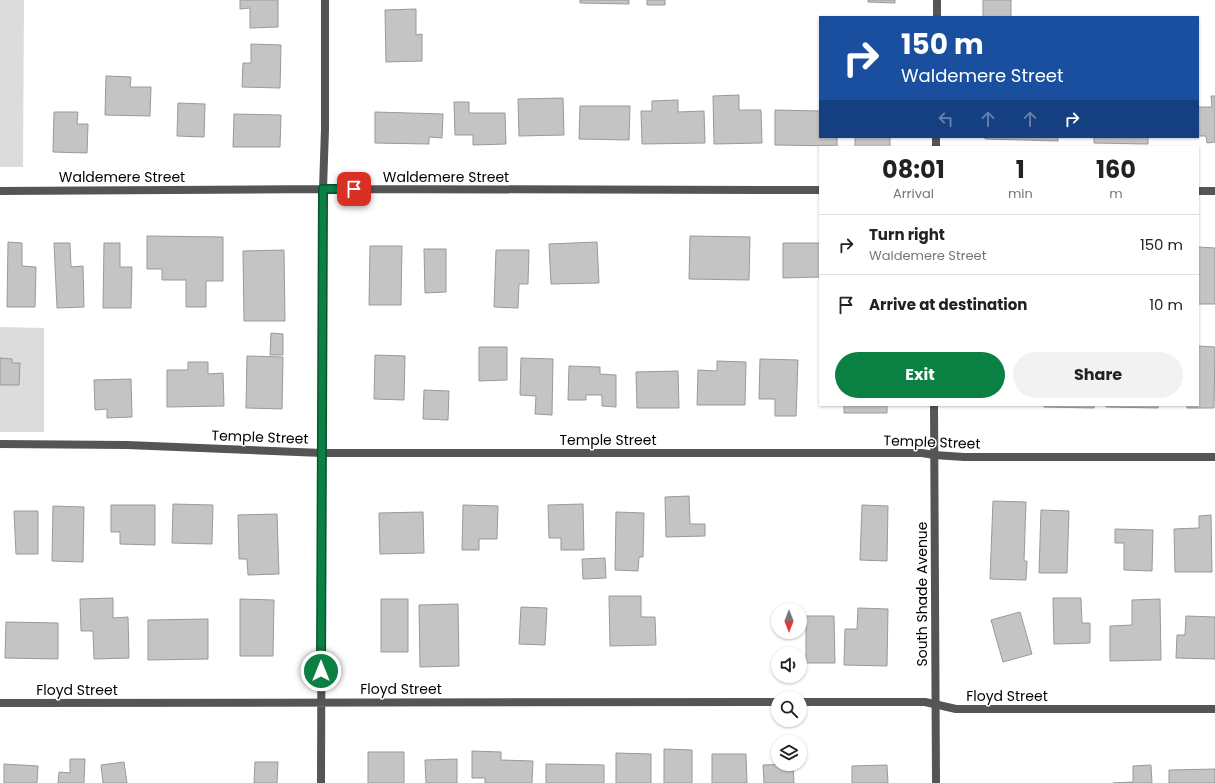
<!DOCTYPE html>
<style>
body{margin:0;font-family:Poppins,sans-serif;background:#f2f2f2;color:#222;height:100vh;display:flex;flex-direction:column;font-size:15px;white-space:nowrap}
*{box-sizing:border-box;margin:0}
p{font-size:13px;color:#767676}
.icon{flex:none;width:22px;height:22px;fill:none;stroke:currentColor;stroke-width:2;stroke-linecap:round;stroke-linejoin:round}
.map{position:relative;flex:1;overflow:hidden}
.panel{position:absolute;left:819px;top:146px;width:380px;height:260px;display:flex;flex-direction:column;background:#fff;border-radius:0px;box-shadow:0 1px 3px #0004}
.panel>*{flex:none}
.hud{position:absolute;left:819px;top:16px;width:380px;height:122px;border-radius:0px;box-shadow:0 1px 3px #0004;background:#1a4fa0;color:#fff;overflow:hidden}
.needle{width:26px;rotate:180deg}
.controls{position:absolute;left:771px;top:603px;display:grid;gap:8px}
.controls a{display:grid;place-items:center;width:36px;height:36px;border-radius:50%;background:#fff;box-shadow:0 1px 3px #0004;font-size:20px}
.pin{position:absolute;display:grid;place-items:center;width:34px;height:34px;color:#fff;margin:-17px;border-radius:8px;box-shadow:0 2px 6px #0006}
.me{position:absolute;width:44px;margin:-22px;rotate:0deg;stroke-linejoin:round;filter:drop-shadow(0 0 3px #0008)}
.turn{display:flex;align-items:center;gap:14px;height:84px;padding:0 16px;font-size:18px}
.turn .icon{width:52px;height:52px;stroke-width:2.5}
.turn b{display:block;font-size:28px;line-height:34px}
.lanes{display:flex;align-items:center;height:38px;padding:0 16px;background:#0003;justify-content:center;gap:20px;direction:ltr}
.lanes .off{opacity:.35}
.eta{display:flex;justify-content:space-evenly;align-items:center;height:68px;text-align:center}
.eta b{font-size:24px;font-weight:700;line-height:28px}
.primary-button{display:flex;gap:8px;margin-top:auto;padding:8px 16px}
.primary-button a{flex:1;height:46px;border-radius:24px;background:#0b8043;color:#fff;font-size:16px;font-weight:700;line-height:46px;text-align:center}
.primary-button a+a{background:#f2f2f2;color:#222}
ul{padding:0;list-style:none}
li{display:flex;align-items:center;gap:12px;height:60px;padding:0 16px;border-top:1px solid #e0e0e0}
li div{flex:1}
li b{display:block;font-size:15px}
li em{font-style:normal}
.map>svg:first-child{display:block}
.green{fill:#dcdcdc}
.building{fill:#c4c4c4;stroke:#999}
.lines{fill:none;stroke-linecap:round;stroke-linejoin:round}
.minor{stroke:#555;stroke-width:8}
.tertiary{stroke:#555;stroke-width:8}
.route-casing{stroke:#07532c;stroke-width:10}
.route{stroke:#0b8043;stroke-width:7}
.labels{text-anchor:middle;dominant-baseline:central;stroke-width:3;stroke-linejoin:round;paint-order:stroke}
.street-label{font-size:14px;fill:#000;stroke:#fff}
</style>
<div class="map">
<svg width="1215" height="783" viewBox="0 0 1215 783">
<rect width="100%" height="100%" fill="#fff"/>
<!-- green -->
<path class="green" d="M0 0H24L23 167H0Z
M0 327 44 328V432H0Z"/>
<!-- building -->
<path class="building" d="M240 0H278V27L250 28V8L240 9Z
M580 0H629V4L580 3Z
M647 0H665V5H647Z
M868 0H895V3L868 2Z
M983 0H1011V17H983Z
M416 9V35L422 34V61L386 62 385 10Z
M251 44 281 45 280 88 242 87 243 63H251Z
M106 76 131 77 130 87H151L150 116 105 115Z
M739 95V110H761L762 143 714 144 713 96Z
M1211 96H1215V142L1207 143 1206 136H1198V107H1212Z
M563 98 564 135 519 136 518 99Z
M678 100V112L704 111 705 143 642 144 641 111H652V101Z
M454 102H469V113H505L506 144 473 145V135H455Z
M178 103 205 104 204 137 177 136Z
M580 106H630L629 140 579 139Z
M775 110 820 111V137H837V146L775 145Z
M54 112H78L77 124H88L87 153 53 152Z
M375 112 443 114 442 138 429 137V144L375 143Z
M234 114 281 115 280 147H233Z
M855 137H890V147H855Z
M985 137H1058V141L985 139Z
M1094 137H1148V144L1094 143Z
M147 236 223 237V281H206V307H186V280H162V269H147Z
M690 236 750 237 749 280 689 279Z
M8 242 22 243V266L36 267 35 307H7Z
M597 242 599 283 551 284 549 244Z
M54 243H70L71 267 83 266 84 307 57 308Z
M104 243H120V267H132L131 308H103Z
M783 243H820V277L783 278Z
M370 246H402L401 305H369Z
M1198 247 1215 248V304H1198Z
M424 249H446V292L425 293Z
M284 250 285 321H244L243 251Z
M496 250H529L528 284H519L518 308 494 307Z
M271 333 283 334V355H270Z
M1198 346 1215 347 1214 408H1187V405H1198Z
M479 347H507V380L479 381Z
M375 355 405 356 404 400 374 399Z
M247 356 283 357 282 409 246 408Z
M0 358 12 359V363H20L19 385H0Z
M521 358 553 359 552 415 535 414 536 396 520 395Z
M760 359 798 360 796 416H775V399H759Z
M717 361 746 362 745 405H697L698 370 717 371Z
M188 362H208V374L223 373 224 406 167 407V370H188Z
M569 366 600 367V374L616 375V407L602 406V395H586V400H568Z
M678 371 679 408H637L636 372Z
M131 379 132 417 107 418V409L95 410 94 380Z
M424 390 449 391 448 420 423 419Z
M844 405H887V413H844Z
M1044 405H1094V408L1044 407Z
M1106 405H1158V408L1106 407Z
M689 496 690 524H705V536L666 537 665 497Z
M993 501 1026 502 1024 561H1027L1026 580 990 579Z
M173 504 213 505 212 544 172 543Z
M583 504 584 550H561V538H549L548 505Z
M111 505H155V545L120 544V532H111Z
M463 505 498 506 497 539H479V550H462Z
M862 505 888 506 887 561 860 560Z
M53 506 84 507 83 562 52 561Z
M1041 510 1069 511 1067 573H1039Z
M14 511H38V554H16Z
M423 512 424 553 380 554 379 513Z
M616 512 644 513 643 557H639L638 571 615 570Z
M277 514 279 574 248 575 247 559H239L238 515Z
M1211 515 1212 572H1175L1174 529 1199 528V516Z
M1115 529 1153 530 1152 571 1124 570V543H1115Z
M605 558 606 578 583 579 582 559Z
M609 596H641V617H655L656 645 610 646Z
M113 598V618L128 617 129 658 94 659 93 631H81L80 599Z
M1053 598H1081L1082 623H1090V643L1054 644Z
M240 599 274 600 273 656H240Z
M381 599H408V652H381Z
M1160 599 1161 660 1110 661V626L1132 625V600Z
M458 604 459 666 420 667 419 605Z
M521 607 547 608 545 645 519 644Z
M858 608 888 609 887 666 844 665 845 629H857Z
M1020 612 1032 654 1003 662 991 620Z
M806 616H834L835 663H806Z
M1186 616 1215 617V659L1176 658 1177 635H1185Z
M208 619V659L148 660V620Z
M6 622 58 623V659L5 658Z
M664 749 692 750V783H664Z
M472 751 501 752V760L533 761 532 783H485V778H472Z
M368 752H404V783H368Z
M616 753 651 754V783H616Z
M712 754H746L747 783H712Z
M70 759H85L84 783H58L59 772 70 773Z
M457 759V783H426L425 760Z
M124 762 127 783H103L101 765Z
M255 762H278L277 783H254Z
M4 764 38 766 37 783H4Z
M546 764 604 765V783H546Z
M793 764 794 783H764L763 765Z
M887 765 888 783H852V766Z
M1151 765 1152 783H1113L1133 782V766Z
M1215 769V783H1169V770Z"/>
<g class="lines">
<!-- minor -->
<path class="minor" d="M0 191 323 189 820 190
M1198 191H1215
M0 444 127 445 322 453H922L934 455 964 457H1215
M800 702H925L956 709H1215
M0 703 778 702
M321 783 323 189 325 129V0"/>
<!-- tertiary -->
<path class="tertiary" d="M937 17V0
M936 147V137
M934 405 936 783"/>
</g>
<g class="lines">
<defs>
<path id="route" d="M321 671 323 189H354"/>
</defs>
<!-- route casing -->
<use href="#route" class="route-casing"/>
<!-- route -->
<use href="#route" class="route"/>
</g>
<g class="labels">
<!-- street labels -->
<g class="street-label">
<text x="122" y="177">Waldemere Street</text>
<text x="446" y="177">Waldemere Street</text>
<text transform="translate(260 437) rotate(2)">Temple Street</text>
<text x="608" y="440">Temple Street</text>
<text transform="translate(932 442) rotate(2)">Temple Street</text>
<text transform="translate(922 594) rotate(-90)">South Shade Avenue</text>
<text x="401" y="689">Floyd Street</text>
<text x="77" y="690">Floyd Street</text>
<text x="1007" y="696">Floyd Street</text>
</g>
</g>
</svg>
<div class="controls">
<a><svg class="needle" viewBox="-14 -14 28 28"><path d="M0-13l5 13h-10z" fill="#e53935"/><path d="M0 13l5-13h-10z" fill="#767676"/></svg></a>
<a><svg class="icon" aria-label="sound" viewBox="0 0 24 24"><path d="M4 9h4l5-4v14l-5-4H4zM17 9q2 3 0 6"/></svg></a>
<a><svg class="icon" aria-label="search" viewBox="0 0 24 24"><circle cx="10" cy="10" r="6"/><path d="M15 15l6 6"/></svg></a>
<a><svg class="icon" aria-label="layers" viewBox="0 0 24 24"><path d="M12 4l9 5-9 5-9-5zM3 14l9 5 9-5"/></svg></a>
</div>
<div class="pin" style="left:354px;top:189px;background:#d93025"><svg class="icon" aria-label="arrive" viewBox="0 0 24 24"><path d="M6 21V4h12l-3 4 3 4H6"/></svg></div>
<svg class="me" style="left:321px;top:671px" viewBox="-20 -20 40 40"><circle r="17" fill="#0b8043" stroke="#fff" stroke-width="3"/><path d="M0-11L8 9 0 5-8 9z" fill="#fff"/></svg>
<div class="hud">
<div class="turn"><svg class="icon" aria-label="right" viewBox="0 0 24 24"><path d="M7 20v-9h11M14 6l5 5-5 5"/></svg><div><b>150 m</b>Waldemere Street</div></div>
<div class="lanes"><svg class="icon off" aria-label="left" viewBox="0 0 24 24"><path d="M17 20v-9H6M10 6l-5 5 5 5"/></svg><svg class="icon off" aria-label="ahead" viewBox="0 0 24 24"><path d="M12 20V5M6 11l6-6 6 6"/></svg><svg class="icon off" aria-label="ahead" viewBox="0 0 24 24"><path d="M12 20V5M6 11l6-6 6 6"/></svg><svg class="icon" aria-label="right" viewBox="0 0 24 24"><path d="M7 20v-9h11M14 6l5 5-5 5"/></svg></div>
</div>
<section class="panel">
<div class="eta">
<div><b>08:01</b><p>Arrival</p></div>
<div><b>1</b><p>min</p></div>
<div><b>160</b><p>m</p></div>
</div>
<ul>
<li><svg class="icon" aria-label="right" viewBox="0 0 24 24"><path d="M7 20v-9h11M14 6l5 5-5 5"/></svg><div><b>Turn right</b><p>Waldemere Street</p></div><em>150 m</em></li>
<li><svg class="icon" aria-label="arrive" viewBox="0 0 24 24"><path d="M6 21V4h12l-3 4 3 4H6"/></svg><div><b>Arrive at destination</b></div><em>10 m</em></li>
</ul>
<div class="primary-button"><a>Exit</a><a>Share</a></div>
</section>
</div>
